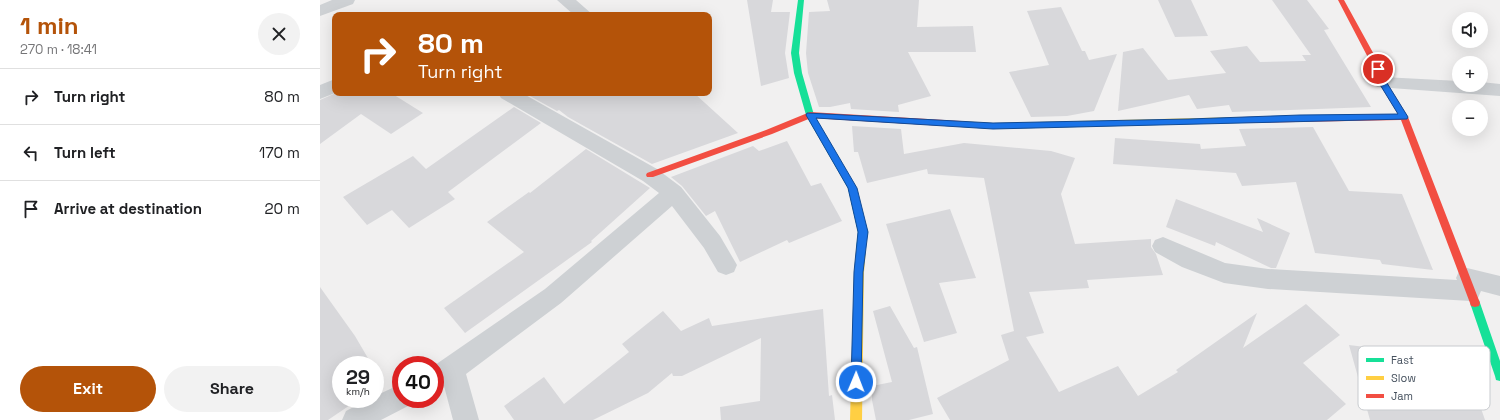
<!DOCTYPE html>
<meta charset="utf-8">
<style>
body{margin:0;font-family:"Space Grotesk",sans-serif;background:#f2f2f2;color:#202124;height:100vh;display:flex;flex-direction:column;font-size:15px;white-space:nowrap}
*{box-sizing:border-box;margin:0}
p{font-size:13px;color:#757577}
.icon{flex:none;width:22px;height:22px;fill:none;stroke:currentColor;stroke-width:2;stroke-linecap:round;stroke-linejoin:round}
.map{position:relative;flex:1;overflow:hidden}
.sheet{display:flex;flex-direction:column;background:#fff;width:320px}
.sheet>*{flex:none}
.top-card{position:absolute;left:12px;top:12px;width:380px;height:84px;border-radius:8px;box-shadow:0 4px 16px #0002;background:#b45309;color:#fff;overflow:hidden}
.buttons{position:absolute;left:1132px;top:12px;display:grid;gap:8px}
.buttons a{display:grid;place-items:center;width:36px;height:36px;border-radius:50%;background:#fff;box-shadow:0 4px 16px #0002;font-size:20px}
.speed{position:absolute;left:12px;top:356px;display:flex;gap:8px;font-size:20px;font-weight:700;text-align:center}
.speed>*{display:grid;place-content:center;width:52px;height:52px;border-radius:50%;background:#fff;box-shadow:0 4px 16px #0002;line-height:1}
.speed small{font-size:10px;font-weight:400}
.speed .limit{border:6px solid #d22;background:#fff;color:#111}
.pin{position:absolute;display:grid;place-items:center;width:34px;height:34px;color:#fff;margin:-17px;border:2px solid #fff;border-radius:50%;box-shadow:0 1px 4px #0007}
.me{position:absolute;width:44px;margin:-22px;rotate:1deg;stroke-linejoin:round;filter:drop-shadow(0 0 3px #0008)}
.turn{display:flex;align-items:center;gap:14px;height:84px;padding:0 20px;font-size:18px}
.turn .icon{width:52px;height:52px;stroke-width:2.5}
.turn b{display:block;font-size:28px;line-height:34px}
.round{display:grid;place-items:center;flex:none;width:42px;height:42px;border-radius:21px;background:#f2f2f2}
.headline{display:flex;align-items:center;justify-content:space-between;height:68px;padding:0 20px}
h1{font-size:24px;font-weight:600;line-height:30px;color:#b45309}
.primary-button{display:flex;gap:8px;margin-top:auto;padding:8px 20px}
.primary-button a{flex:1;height:46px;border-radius:24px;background:#b45309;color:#fff;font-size:16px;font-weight:600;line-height:46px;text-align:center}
.primary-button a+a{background:#f2f2f2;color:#202124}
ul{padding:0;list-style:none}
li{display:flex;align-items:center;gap:12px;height:56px;padding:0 20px;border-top:1px solid #e0e0e0}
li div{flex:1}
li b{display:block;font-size:15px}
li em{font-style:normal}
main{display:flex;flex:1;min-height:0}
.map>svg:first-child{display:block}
.building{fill:#d8d8db}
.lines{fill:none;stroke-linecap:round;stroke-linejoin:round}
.street{fill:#ced1d4;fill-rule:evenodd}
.fast{fill:#16e098;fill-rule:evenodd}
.slow{fill:#ffcf43;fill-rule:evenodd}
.jam{fill:#f24e42;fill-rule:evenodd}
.route{fill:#1a73e8;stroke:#114b97}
.key{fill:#fff;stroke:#c8cbcf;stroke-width:1}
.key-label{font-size:11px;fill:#46515e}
</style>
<main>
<section class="sheet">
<div class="headline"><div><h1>1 min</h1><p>270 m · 18:41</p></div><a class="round"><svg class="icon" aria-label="close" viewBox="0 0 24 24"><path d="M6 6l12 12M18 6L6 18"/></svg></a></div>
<ul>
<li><svg class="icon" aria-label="right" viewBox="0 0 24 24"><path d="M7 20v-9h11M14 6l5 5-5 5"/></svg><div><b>Turn right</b></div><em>80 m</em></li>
<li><svg class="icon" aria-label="left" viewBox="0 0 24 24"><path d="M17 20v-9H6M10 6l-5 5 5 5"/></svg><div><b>Turn left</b></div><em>170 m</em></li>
<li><svg class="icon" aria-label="arrive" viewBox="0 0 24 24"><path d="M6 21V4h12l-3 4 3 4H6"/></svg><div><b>Arrive at destination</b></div><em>20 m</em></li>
</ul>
<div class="primary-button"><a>Exit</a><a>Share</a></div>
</section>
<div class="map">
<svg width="1180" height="420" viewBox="0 0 1180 420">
<rect width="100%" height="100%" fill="#f1f0f0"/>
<!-- building -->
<path class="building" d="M427 0H453L451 12H470L465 53 469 78 441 86Z
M507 0H599L597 27 653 26 656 52H588L611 96 578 105 579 112 531 109 530 103 510 107H499L488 73 486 53 489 12 510 11Z
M838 0H871L888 36 855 37Z
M952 0H987L1009 29 1004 30 1051 107 912 112 909 105 877 109 869 95 798 111 803 52 823 48 848 80 906 73 890 51 927 46 940 62 986 61 982 55H991Z
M741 7 762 51H765L769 60 797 54 774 111 747 116 711 117 689 72 729 65 707 11Z
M16 93H71L103 113 71 134 41 114 0 144V100Z
M214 93H374L418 133 332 164 248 117 239 110 237 111 210 96Z
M194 107 221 123 128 192 135 199 89 228 72 210 47 225 23 197 93 156 106 169Z
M532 126 581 129 584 154 644 143 731 151 755 158 741 194 755 244 831 239V247L836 254 843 275 767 280 769 288 709 292 724 333 706 337 739 392 798 366 818 396 858 372 856 370 937 313 923 348 986 304 1020 335 983 363 1026 404 1007 420H630L617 398 689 360 681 335 694 331 664 178 608 174 607 169 547 183 538 152H534Z
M993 127 1029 191 1082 194 1113 270 1062 264 1060 260 995 253 976 182 922 186 916 173 793 164 795 138 880 144 881 149 926 146 919 129Z
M467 141 491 186 501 183 522 221 469 243 467 240 420 262 395 211 386 216 362 186 351 177 433 146 439 151Z
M266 149 330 188 271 241 272 242 145 333 124 308 204 252 167 222 209 192 210 193Z
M856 199 943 232 937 218 970 233 956 268H951L896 242 895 246 846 227Z
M630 209 656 278 619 283 637 333 604 342 566 224Z
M0 287 35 336 52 365H21V399H39L8 420H0Z
M570 306 594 348 597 347 613 414 589 420H556L552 400V386L572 382 553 311Z
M503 309 509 396 512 395 515 420H401L400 407 440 401 441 338 362 376H353L352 373 328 393 273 420H194L184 406 224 377 244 404 309 352 302 344 343 311 361 331 389 318 392 326Z
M1029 345 1144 359 1165 420H1050Z"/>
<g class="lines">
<!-- street -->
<path class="street" d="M12 0H35L33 4 0 16V5Z
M237 0H256L273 15H254Z
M1063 77 1139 81V85H1161V82L1180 84V96L1057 87 1054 83 1057 79Z
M15 79V93L0 99V85Z
M178 93H202L337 169 361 187 400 236 417 265 414 272 406 275 398 272 384 248 352 206 241 303 146 374 159 420H133L124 386 115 390V365L225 289 339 193 323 181 181 98Z
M843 237 905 263 948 269 1137 280 1136 278 1139 271 1147 268 1180 276V296L1161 291 1158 298 1150 301 948 289 904 283 862 267 835 252 832 246 835 240Z
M81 384V399H92L90 405 61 420H22L26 411 49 399H55V396Z"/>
<!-- fast -->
<path class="fast" d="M478 0H484L479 53 482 73 494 115 536 188 548 232 544 253 541 254 538 253 536 250 538 232 528 188 486 115 474 73 471 53Z
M1155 299 1159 300 1160 303 1180 361V381L1176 380 1175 376 1150 303 1151 300Z"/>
<!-- slow -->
<path class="slow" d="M921 117 925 120 921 123 673 129 641 127 637 124 641 121 673 123Z
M541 246 544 247 546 250 544 272 542 420H530L534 272 536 250 538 247Z"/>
<!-- jam -->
<path class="jam" d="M1018 0H1024L1062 69 1067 83 1088 117 1160 303 1159 306 1155 307 1151 306 1150 303 1081 120 921 123 917 120 921 117 1078 114 1059 83 1054 69Z
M490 112 641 121 645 124 641 127 491 118 452 134 333 177H327L326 175 327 173 446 130Z"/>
</g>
<!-- route -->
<path class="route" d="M1055 67H1061L1067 83 1088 117 1087 119 673 129 496 118 537 188 548 232 543 272 541 382 540 385 536 387 532 385 531 382 534 272 538 232 528 188 486 115 487 113 673 123 869 119 980 115 1078 114 1059 83 1054 69Z"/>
<!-- legend -->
<rect x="1038" y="346" width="132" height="64" rx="6" class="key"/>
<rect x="1046" y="358" width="18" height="4" fill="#16e098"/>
<rect x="1046" y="376" width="18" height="4" fill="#ffcf43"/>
<rect x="1046" y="394" width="18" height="4" fill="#f24e42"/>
<g class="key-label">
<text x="1071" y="364">Fast</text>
<text x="1071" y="382">Slow</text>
<text x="1071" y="400">Jam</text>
</g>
</svg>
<div class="buttons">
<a><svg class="icon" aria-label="sound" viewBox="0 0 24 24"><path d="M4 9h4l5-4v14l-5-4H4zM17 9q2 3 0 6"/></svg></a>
<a>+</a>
<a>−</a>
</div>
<div class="speed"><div>29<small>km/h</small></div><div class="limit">40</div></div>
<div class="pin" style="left:1058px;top:69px;background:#d93025"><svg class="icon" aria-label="arrive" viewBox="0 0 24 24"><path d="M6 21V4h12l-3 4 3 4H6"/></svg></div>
<svg class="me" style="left:536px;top:382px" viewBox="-20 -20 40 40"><circle r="17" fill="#1a73e8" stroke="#fff" stroke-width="3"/><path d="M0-11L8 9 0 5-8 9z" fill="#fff"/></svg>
<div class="top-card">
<div class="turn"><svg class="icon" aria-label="right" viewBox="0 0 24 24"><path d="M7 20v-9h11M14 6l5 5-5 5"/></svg><div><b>80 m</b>Turn right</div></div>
</div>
</div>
</main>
